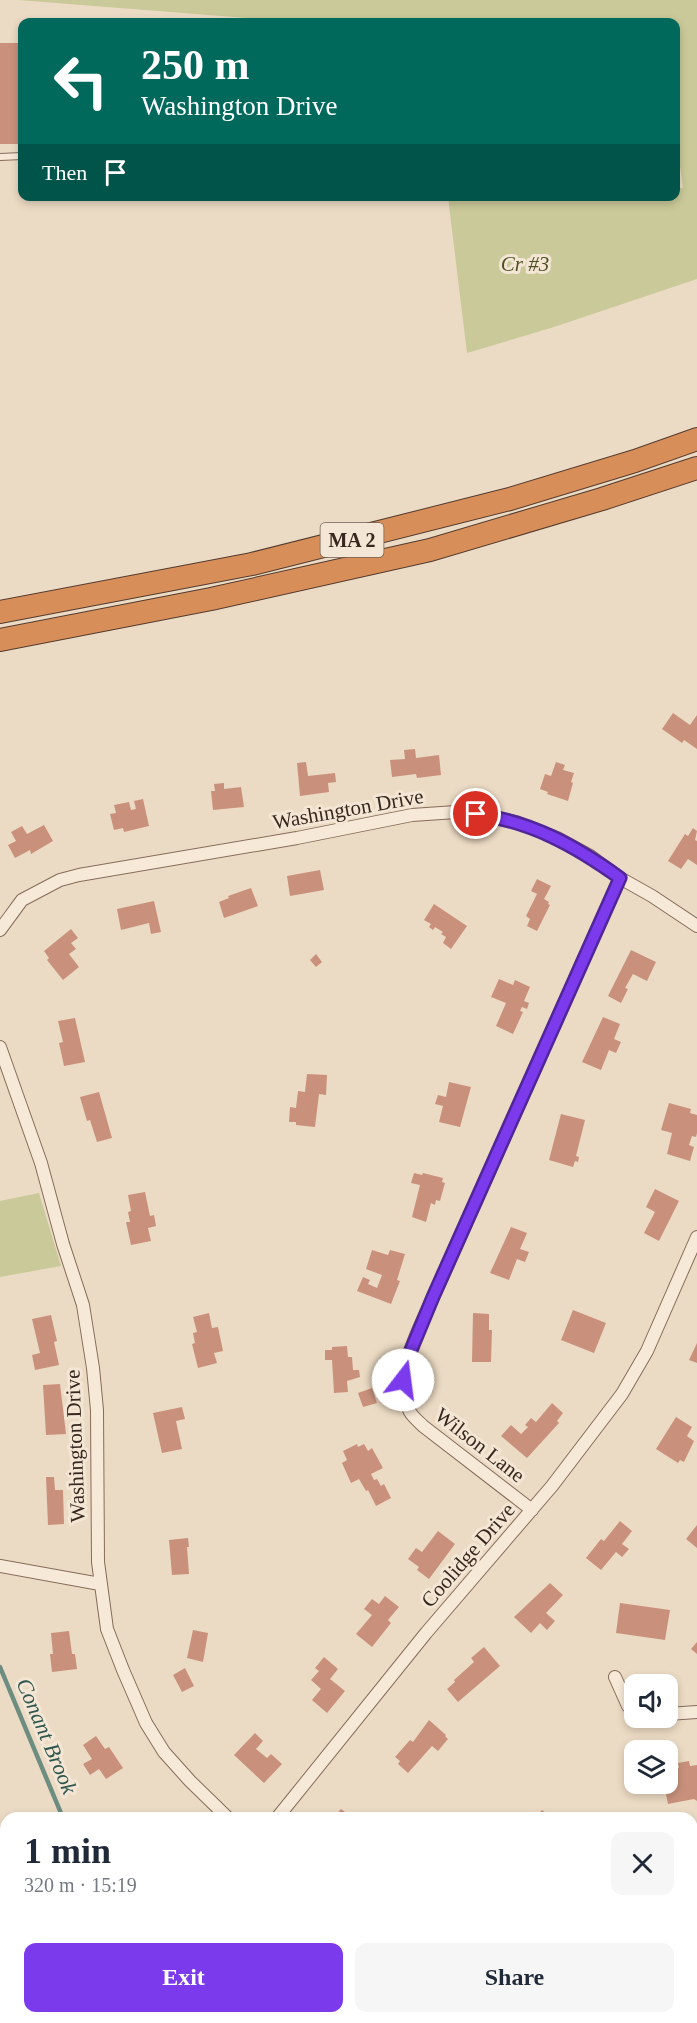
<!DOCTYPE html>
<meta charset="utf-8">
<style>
body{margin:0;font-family:"Times New Roman",serif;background:#f6f6f7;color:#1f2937;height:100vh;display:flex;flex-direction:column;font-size:22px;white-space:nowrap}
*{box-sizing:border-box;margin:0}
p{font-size:20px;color:#747a83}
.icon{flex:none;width:33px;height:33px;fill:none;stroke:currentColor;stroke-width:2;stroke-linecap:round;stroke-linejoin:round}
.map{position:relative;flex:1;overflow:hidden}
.sheet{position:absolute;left:0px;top:1812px;width:698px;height:212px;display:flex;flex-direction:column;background:#fff;border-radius:18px 18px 0 0;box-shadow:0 3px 9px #0003}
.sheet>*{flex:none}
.hud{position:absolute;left:18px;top:18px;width:662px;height:183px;border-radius:12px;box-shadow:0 3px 9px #0003;background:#00695c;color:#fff;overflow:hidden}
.buttons{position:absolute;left:624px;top:1674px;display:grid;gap:12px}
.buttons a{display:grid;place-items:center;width:54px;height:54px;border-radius:12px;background:#fff;box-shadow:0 3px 9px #0003;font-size:30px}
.pin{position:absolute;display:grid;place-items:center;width:51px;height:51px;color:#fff;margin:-26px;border:3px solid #fff;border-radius:50%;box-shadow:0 2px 6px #0007}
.me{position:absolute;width:66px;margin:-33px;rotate:15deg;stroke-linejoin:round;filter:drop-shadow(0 0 4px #0008)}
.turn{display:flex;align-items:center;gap:21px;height:126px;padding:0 24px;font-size:27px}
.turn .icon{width:78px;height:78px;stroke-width:2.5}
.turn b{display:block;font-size:42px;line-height:51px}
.then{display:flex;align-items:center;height:57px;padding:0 24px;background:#0003;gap:12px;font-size:22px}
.round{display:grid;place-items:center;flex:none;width:63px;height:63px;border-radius:12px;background:#f6f6f7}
.summary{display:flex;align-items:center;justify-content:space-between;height:102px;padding:0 24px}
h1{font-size:36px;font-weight:700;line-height:45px}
.primary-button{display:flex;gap:12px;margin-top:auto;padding:12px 24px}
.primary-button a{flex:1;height:69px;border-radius:12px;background:#7c3aed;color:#fff;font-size:24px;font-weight:700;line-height:69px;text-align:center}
.primary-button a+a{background:#f6f6f7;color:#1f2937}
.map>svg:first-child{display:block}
.green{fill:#cac999}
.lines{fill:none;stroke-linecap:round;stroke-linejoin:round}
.stream{stroke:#6d8d81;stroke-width:4.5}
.building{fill:#c9917c}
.service-casing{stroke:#866c5b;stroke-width:8}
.minor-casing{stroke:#866c5b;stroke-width:14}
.motorway-casing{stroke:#543b2f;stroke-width:24}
.service{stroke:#f7e9d7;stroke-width:6}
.minor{stroke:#f7e9d7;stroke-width:12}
.motorway{stroke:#d88e58;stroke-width:22}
.route-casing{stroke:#51269a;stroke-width:15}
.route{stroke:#7c3aed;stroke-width:10}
.labels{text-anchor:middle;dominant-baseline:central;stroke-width:6;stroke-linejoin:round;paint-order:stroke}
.shield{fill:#f4e6d4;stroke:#706055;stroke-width:1.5}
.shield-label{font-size:20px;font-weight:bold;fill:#37271f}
.park-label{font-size:21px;font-style:italic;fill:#4d5226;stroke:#f4e6d4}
.street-label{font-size:21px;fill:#37271f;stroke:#f4e6d4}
.water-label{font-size:22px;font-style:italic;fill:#2f564e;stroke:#f4e6d4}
</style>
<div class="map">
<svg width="697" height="2023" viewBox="0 0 697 2023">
<rect width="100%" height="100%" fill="#ecdbc4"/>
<!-- green -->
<path class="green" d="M18 0H697V279L554 327 467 353 448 197 675 196V188H683L675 130V22H297Z
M39 1193 61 1266 0 1277V1201Z"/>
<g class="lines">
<!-- stream -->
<path class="stream" d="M0 1667 63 1818
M225 2018 230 2023"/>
</g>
<!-- building -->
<path class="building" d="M0 43H22V144H0Z
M673 713 690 725 697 715V749L684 740 682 743 662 729Z
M415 749 416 758 439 755 441 775 417 778 416 774 392 777 390 760 405 759 404 750Z
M306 762 308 776 335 773 336 782 328 783 329 792 300 796 297 763Z
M556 762 565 765 563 770 574 773 571 782 573 783 568 801 547 794 548 792 540 789 545 774 551 776Z
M224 783V789L241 787 244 807 213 810 211 791H215L214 784Z
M143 799 149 826 124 832 123 828 114 830 110 814 116 813 114 805 129 802 131 810 136 809 134 801Z
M44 825 53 841 31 854 30 850 15 858 8 845 16 841 11 832 22 826 27 834Z
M693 828 697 831 695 840 697 841V865L688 859 681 869 668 861 685 834 688 836Z
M320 870 324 890 290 896 287 876Z
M537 879 551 886 544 899 549 902 548 904 550 905 537 931 527 926 530 919 526 916 537 894 531 891Z
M251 888 258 906 224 918 219 902 229 898 228 896Z
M154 901 161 932 151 934 149 923 121 930 117 909Z
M434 904 467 926 451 949 443 943 446 937 441 934 443 932 435 927 433 930 429 927 431 924 424 920Z
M71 929 78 938 71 943 76 949 69 954 79 967 63 980 47 960 49 958 44 951Z
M631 950 656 962 647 981 633 974 625 988 628 989 621 1003 608 996Z
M316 954 322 962 316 967 310 960Z
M499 979 513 985 515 980 530 987 524 1001 529 1003 527 1009 522 1007 520 1011 523 1012 513 1034 496 1026 506 1003 491 997Z
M603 1017 620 1024 614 1039 621 1042 616 1053 609 1050 601 1070 582 1062Z
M75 1018 85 1062 64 1066 59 1043 63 1042 58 1021Z
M307 1074 327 1075 326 1095 319 1094 315 1127 296 1125V1122H289L290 1107 296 1108 298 1091 305 1092Z
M449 1082 471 1087 460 1127 439 1122 443 1106 435 1104 438 1095 446 1097Z
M99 1092 112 1138 97 1142 90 1120 87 1121 80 1097Z
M669 1103 691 1109 690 1113 697 1115V1133L696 1137 692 1136 689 1145 694 1147 690 1161 667 1154 672 1133 661 1130Z
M561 1114 585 1120 576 1156 579 1157 578 1162 575 1161 573 1167 549 1160Z
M414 1173 422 1175 423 1173 443 1178 442 1182 445 1183 440 1201 436 1200 435 1205 431 1203 426 1222 412 1217 420 1185 411 1183Z
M655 1189 679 1201 659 1241 644 1233 655 1212 646 1207Z
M145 1192 150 1216 154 1215 156 1226 148 1228 151 1241 131 1245 126 1222H130L128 1212 131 1211 128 1195Z
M511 1227 527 1233 520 1249 529 1252 525 1262 517 1259 509 1280 490 1273Z
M372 1250 388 1255 390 1250 405 1254 397 1280 400 1281 391 1304 357 1291 363 1277 370 1280 368 1284 377 1288 382 1275 366 1269Z
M573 1310 606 1323 594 1353 561 1340Z
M209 1313 212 1328 218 1327 223 1351 214 1353 217 1363 198 1368 192 1344 195 1343 193 1333 197 1332 193 1317Z
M473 1313 489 1314V1330H492L491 1362H472Z
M51 1315 57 1341 54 1342 59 1365 35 1370 32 1355 40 1353 32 1319Z
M697 1343V1363L689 1360Z
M347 1346 348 1357H352L353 1370H359L360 1377 347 1381 348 1392 334 1393 332 1360H325V1350H332V1347Z
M60 1384 66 1434 46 1435 43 1385Z
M372 1388 377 1403 363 1407 358 1393Z
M552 1403 563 1413 557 1421 559 1423 527 1458 501 1436 511 1425 521 1434 528 1427 525 1425 531 1418 536 1422Z
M182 1407 185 1419 176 1421 182 1449 162 1453 153 1413Z
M676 1417 692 1427 687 1436 694 1441 684 1462 680 1460 678 1463 656 1449Z
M357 1444 358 1447 364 1444 368 1451 372 1448 383 1468 371 1474 374 1480 377 1479 381 1486 384 1484 391 1498 376 1506 368 1490 366 1491 359 1479 351 1483 342 1463 347 1460 343 1451Z
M46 1477H54L55 1490H63L64 1524 48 1525Z
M620 1521 632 1531 622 1544 629 1549 622 1557 616 1552 601 1570 586 1558 601 1539 604 1541Z
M697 1525V1548L686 1539Z
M438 1531 455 1544 429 1579 417 1570 419 1567 408 1559 416 1548 422 1552Z
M188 1538 189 1547H187L189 1574 172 1575 169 1540Z
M550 1583 563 1595 546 1613 555 1621 547 1630 540 1623 531 1633 514 1617Z
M385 1596 399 1607 388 1620 391 1623 372 1647 356 1634 372 1615 364 1609 372 1599 379 1604Z
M620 1603 670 1610 665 1640 616 1633Z
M193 1630 208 1633 203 1662 187 1658Z
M69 1631 72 1654H75L77 1669 52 1672 50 1654H53L51 1633Z
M697 1642V1654L691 1649Z
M484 1647 500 1666 458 1702 447 1689 455 1682 454 1680 474 1662 471 1658Z
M324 1657 338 1669 330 1679 345 1691 327 1713 312 1700 321 1689 311 1680 319 1671 315 1668Z
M185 1668 194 1686 182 1692 173 1675Z
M429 1720 446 1735 445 1736 448 1739 438 1751 432 1746 408 1773 398 1764 400 1761 395 1757 410 1740 413 1742Z
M255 1733 263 1741 256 1749 267 1758 271 1754 282 1764 264 1783 234 1755Z
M96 1736 105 1749 109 1747 123 1768 106 1779 99 1769 90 1775 83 1764 92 1759 83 1745Z
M689 1761 690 1766 697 1765V1801L694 1799 668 1804 664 1784H668V1777L671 1776 670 1770 679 1768 678 1763Z
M341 1809 353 1818H333Z
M542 1810 552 1818H535Z"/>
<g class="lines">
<defs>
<path id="service" d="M0 157 22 156"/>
<path id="minor" d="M0 930 22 900 60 880 79 875 297 838 412 815 456 812 476 814 516 822 557 838 590 856 620 878 652 896 697 926
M0 1047 41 1163 63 1244 83 1305 93 1368 97 1410 98 1562 107 1629 123 1670 146 1723 164 1752 190 1781 228 1818
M532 1510 423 1426C419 1422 413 1417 410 1412 391 1376 419 1331 433 1297L620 878
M0 1566 100 1584
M615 1677 628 1706 634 1709
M668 1714 697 1712
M277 1818 426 1633 552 1486 622 1394 647 1351 697 1237
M692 1964 697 1957
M470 2018 477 2023
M644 2023 648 2018"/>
<path id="motorway" d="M0 612 252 564 510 499 635 461 697 439
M0 640 211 599 430 550 602 499 697 468"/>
</defs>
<!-- service casing -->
<use href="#service" class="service-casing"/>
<!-- minor casing -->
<use href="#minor" class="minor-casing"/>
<!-- motorway casing -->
<use href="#motorway" class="motorway-casing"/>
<!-- service -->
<use href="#service" class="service"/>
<!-- minor -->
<use href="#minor" class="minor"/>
<!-- motorway -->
<use href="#motorway" class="motorway"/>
</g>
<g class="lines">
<defs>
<path id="route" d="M403 1380 409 1355 433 1297 620 878C574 845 532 822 476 814"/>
</defs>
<!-- route casing -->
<use href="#route" class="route-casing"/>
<!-- route -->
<use href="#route" class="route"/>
</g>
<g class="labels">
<!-- shield labels -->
<rect class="shield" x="320.5" y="523" width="63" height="34" rx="4.5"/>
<g class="shield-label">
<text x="352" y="540">MA 2</text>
</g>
<!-- park labels -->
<g class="park-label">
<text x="525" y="264">Cr #3</text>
</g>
<!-- street labels -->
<g class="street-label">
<text transform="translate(348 809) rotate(-10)">Washington Drive</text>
<text transform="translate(480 1445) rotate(38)">Wilson Lane</text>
<text transform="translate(75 1446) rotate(-92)">Washington Drive</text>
<text transform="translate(468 1555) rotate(-49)">Coolidge Drive</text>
</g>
<!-- water labels -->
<g class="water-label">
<text transform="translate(47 1736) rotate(67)">Conant Brook</text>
</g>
</g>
</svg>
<div class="buttons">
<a><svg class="icon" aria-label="sound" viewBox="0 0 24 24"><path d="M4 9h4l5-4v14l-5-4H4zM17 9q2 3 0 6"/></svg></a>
<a><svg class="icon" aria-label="layers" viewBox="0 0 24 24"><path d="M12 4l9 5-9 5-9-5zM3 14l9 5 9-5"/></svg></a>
</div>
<div class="pin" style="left:476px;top:814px;background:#d93025"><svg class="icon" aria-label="arrive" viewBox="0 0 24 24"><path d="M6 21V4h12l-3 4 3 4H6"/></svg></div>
<svg class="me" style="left:403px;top:1380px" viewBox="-20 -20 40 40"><circle r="19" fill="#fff"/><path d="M0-13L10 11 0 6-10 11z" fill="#7c3aed"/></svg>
<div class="hud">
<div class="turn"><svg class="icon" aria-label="left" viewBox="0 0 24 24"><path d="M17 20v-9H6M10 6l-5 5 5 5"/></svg><div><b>250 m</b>Washington Drive</div></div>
<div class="then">Then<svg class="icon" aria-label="arrive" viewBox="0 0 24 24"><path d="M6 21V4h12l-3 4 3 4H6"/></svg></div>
</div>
<section class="sheet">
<div class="summary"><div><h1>1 min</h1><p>320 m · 15:19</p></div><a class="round"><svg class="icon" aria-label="close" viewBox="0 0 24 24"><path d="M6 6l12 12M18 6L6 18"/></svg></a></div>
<div class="primary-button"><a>Exit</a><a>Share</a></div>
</section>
</div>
